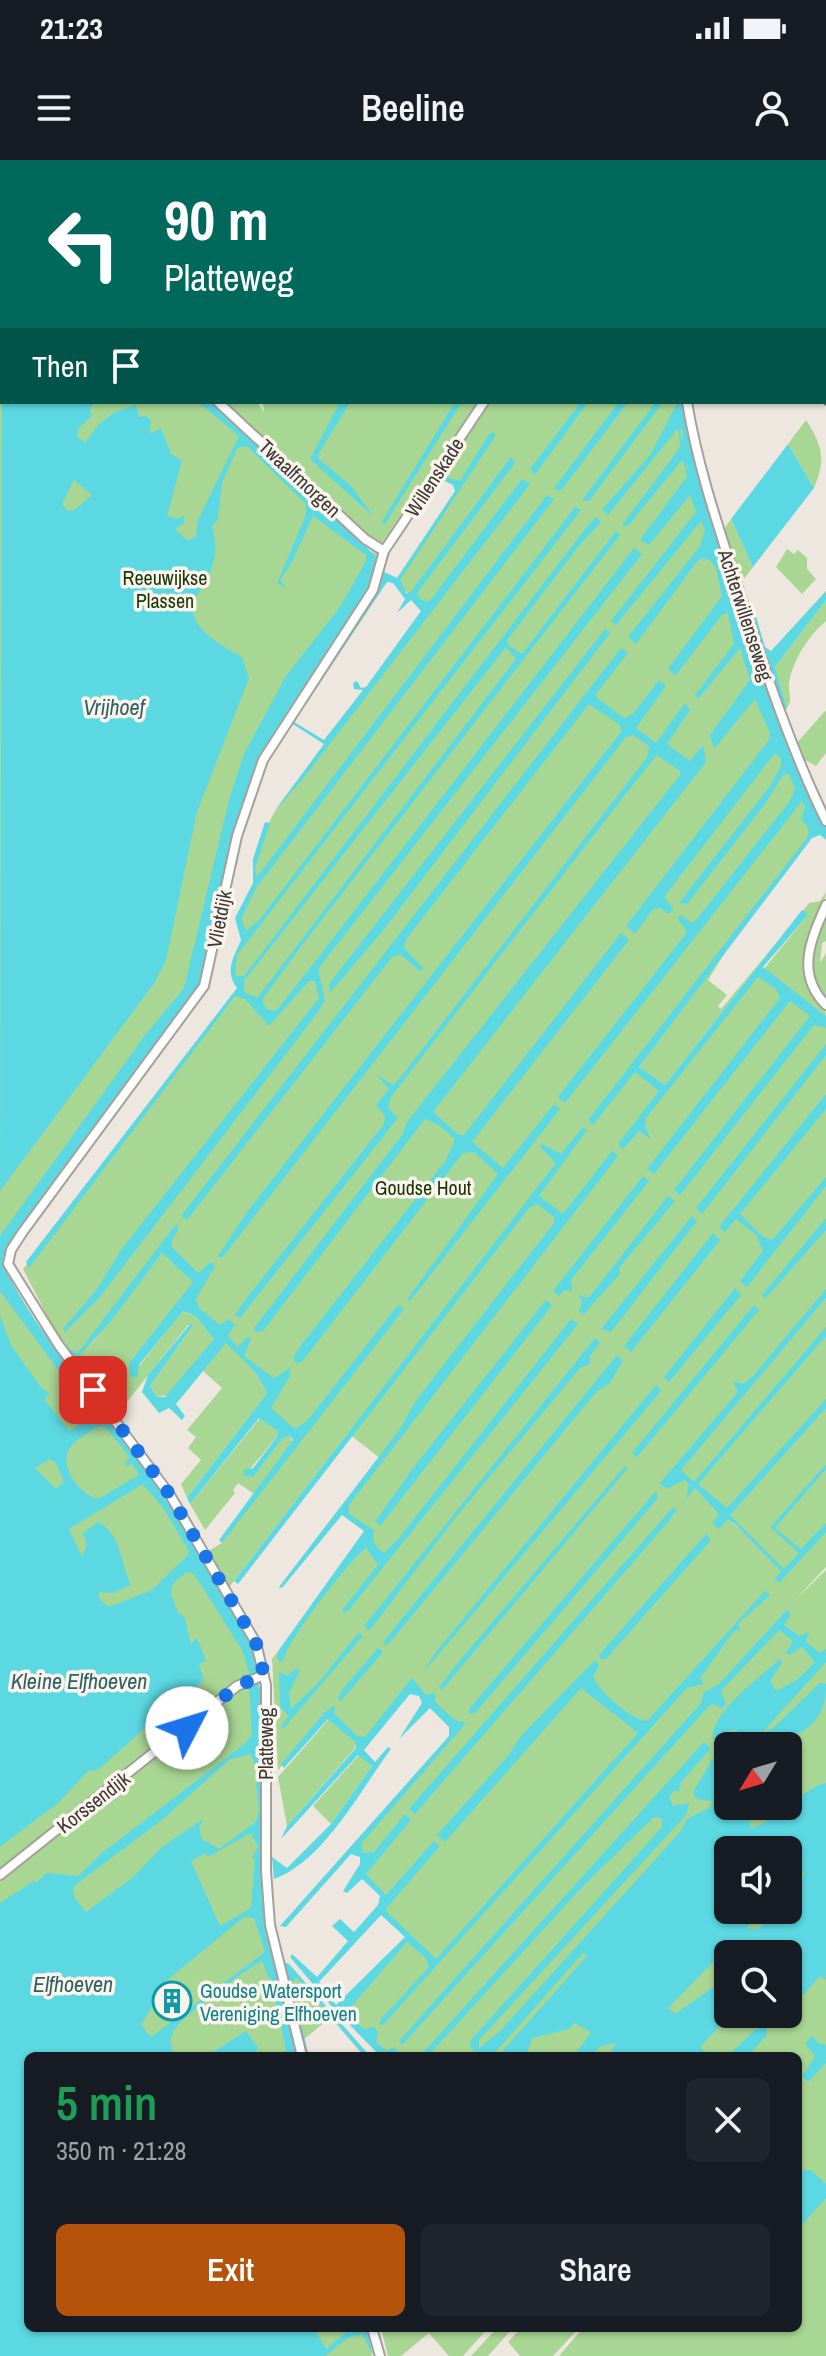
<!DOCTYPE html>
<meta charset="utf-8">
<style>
body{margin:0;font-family:"Archivo Narrow",sans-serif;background:#20242c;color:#f1f3f6;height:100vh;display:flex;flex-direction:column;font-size:30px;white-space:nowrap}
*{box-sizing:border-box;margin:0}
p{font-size:26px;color:#9ea1a6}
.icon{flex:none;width:44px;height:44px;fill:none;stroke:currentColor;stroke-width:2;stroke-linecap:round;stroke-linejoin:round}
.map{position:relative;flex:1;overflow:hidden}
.side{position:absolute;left:24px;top:1892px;width:778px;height:280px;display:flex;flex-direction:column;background:#171b24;border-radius:12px;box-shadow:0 2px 6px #0004}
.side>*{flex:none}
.guide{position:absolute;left:0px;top:0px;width:826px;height:244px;box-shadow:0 2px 6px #0004;background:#00695c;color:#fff;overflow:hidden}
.needle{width:52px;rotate:232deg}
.tools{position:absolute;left:714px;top:1572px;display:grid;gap:16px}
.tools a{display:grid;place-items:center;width:88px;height:88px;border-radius:12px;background:#171b24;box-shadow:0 2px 6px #0004;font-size:40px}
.pin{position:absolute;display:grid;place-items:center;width:68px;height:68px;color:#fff;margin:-34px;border-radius:16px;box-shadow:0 4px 12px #0006}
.me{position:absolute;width:88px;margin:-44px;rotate:50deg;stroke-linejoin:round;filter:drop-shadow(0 0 6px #0008)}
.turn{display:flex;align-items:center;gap:28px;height:168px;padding:0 32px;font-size:36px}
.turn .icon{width:104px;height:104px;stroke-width:2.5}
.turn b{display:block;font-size:56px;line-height:68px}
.then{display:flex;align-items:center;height:76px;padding:0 32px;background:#0003;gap:16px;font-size:30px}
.round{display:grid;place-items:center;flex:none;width:84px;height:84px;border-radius:12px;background:#20242c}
.head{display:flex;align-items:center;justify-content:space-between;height:136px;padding:0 32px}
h1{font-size:48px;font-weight:600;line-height:60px;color:#1e9e55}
.cta{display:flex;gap:16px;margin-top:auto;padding:16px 32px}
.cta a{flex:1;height:92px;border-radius:12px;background:#b45309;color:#fff;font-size:32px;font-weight:600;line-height:92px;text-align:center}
.cta a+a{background:#20242c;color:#f1f3f6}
.status{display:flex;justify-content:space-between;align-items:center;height:56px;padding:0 40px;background:#171b24;direction:ltr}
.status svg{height:22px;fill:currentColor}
header{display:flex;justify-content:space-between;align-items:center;height:104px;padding:0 32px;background:#171b24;font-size:36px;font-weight:600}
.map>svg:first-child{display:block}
.green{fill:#a8d693;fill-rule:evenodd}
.water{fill:#5cd8e2;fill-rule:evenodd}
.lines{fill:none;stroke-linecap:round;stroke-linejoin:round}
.stream{stroke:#5cd8e2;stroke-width:2}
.minor-casing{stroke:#a6a099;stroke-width:12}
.minor{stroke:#fff;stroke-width:8}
.rail-casing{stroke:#7d7974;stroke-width:5}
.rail{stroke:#fbf4ec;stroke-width:2;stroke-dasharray:6;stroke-linecap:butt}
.route{stroke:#1a73e8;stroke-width:14;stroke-dasharray:0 25.2}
.labels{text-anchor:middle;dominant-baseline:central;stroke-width:7;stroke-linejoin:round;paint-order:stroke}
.street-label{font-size:20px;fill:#3b3835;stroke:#fbf4ec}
.park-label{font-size:20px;fill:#183604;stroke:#fbf4ec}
.culture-label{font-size:20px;fill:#0d838f;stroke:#fbf4ec;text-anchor:start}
.water-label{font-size:22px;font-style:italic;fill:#2d6165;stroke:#fbf4ec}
</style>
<div class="status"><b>21:23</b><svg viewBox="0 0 49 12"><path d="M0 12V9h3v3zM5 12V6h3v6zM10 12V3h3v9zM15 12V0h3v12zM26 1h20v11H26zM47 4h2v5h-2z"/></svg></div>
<header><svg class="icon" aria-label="menu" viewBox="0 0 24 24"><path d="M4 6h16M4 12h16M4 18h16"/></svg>Beeline<svg class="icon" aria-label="person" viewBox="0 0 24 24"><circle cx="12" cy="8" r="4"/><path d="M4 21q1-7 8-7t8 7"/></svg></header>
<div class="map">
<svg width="826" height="2196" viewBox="0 0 826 2196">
<rect width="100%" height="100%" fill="#ede7df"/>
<!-- green -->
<path class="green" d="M0 0H611L2 2V82Z
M0 90 2 242H198L236 271 371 397 235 646 191 826 0 1092Z
M214 242H257L264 252 263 242H477L380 386V402L366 383Z
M485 242H678L711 371 820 663 635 906 665 930 808 755 803 751 809 743 820 741 826 732C822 761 801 779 805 811 807 829 826 843 826 856L767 811 826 860V1133L675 1309 788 1414 680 1310 826 1138V1407L795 1440 826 1410V2196H559L583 2168H798V1896H381L340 1848 407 1776 378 1750 385 1740 358 1713 367 1702 353 1688 458 1569 411 1527 362 1584 329 1554 278 1610 272 1499 370 1374 341 1350 381 1299 348 1273 227 1430 205 1393 222 1383 298 1279 266 1247 276 1231 256 1213 267 1233 187 1338 181 1324 201 1300 188 1288 196 1277 187 1270 222 1228 203 1211 223 1185 188 1143 199 1121 163 1087 86 1191 162 1093 194 1122 129 1203 137 1209 182 1151 195 1156 214 1179 170 1235 157 1237 150 1226 193 1165H188L126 1243 119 1236 112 1244 56 1173 23 1109 239 830 232 807 244 778 238 757 256 721C249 698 264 673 274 653L426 449 396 423 459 328 440 314ZM728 1586H788V1646H728ZM728 1690H788V1750H728ZM728 1794H788V1854H728Z
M806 260C823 286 826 300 814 328L788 284Z
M731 359 753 407 740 424 722 372Z
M787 389 794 394 798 390 807 398V409L816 419 802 434 776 407Z
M826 440V461C808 476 793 500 789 523 788 534 793 539 787 548L775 507Z
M826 550V593L816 606 798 596 795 585Z
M826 757V781L822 783 820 803 826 793V839C802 812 812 786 826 757Z
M729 786 708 820 727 835 718 846 721 849 773 787 665 925 639 907Z
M0 1108 10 1128 194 1385 252 1501 260 1619V1758L294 1896H28V2168H365L372 2196H0Z
M260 1258 278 1271 277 1277 244 1316 253 1317 283 1278 290 1276 293 1283 254 1334 238 1323 233 1330 235 1333 205 1370 190 1344Z
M329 1559 355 1582V1588L287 1666 278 1617Z
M359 1595 372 1606 331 1664 313 1646Z
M287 1806 331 1857 303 1880Z
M381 2168H488L463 2196H449L429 2173 401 2196H388Z
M497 2168H513L488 2196H471Z
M521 2168H579L553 2196H520L508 2182Z"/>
<!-- water -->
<path class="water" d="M2 140V242H94L90 250 92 256 79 268 77 276 85 283 98 265 115 252 136 245 139 257 146 256 151 261 149 274 161 268 171 294 182 301 167 356 178 359 184 355V363L175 369 188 381 196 376 198 360 239 276 198 242H214L378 398 373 420 355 453 257 599 230 693 197 832 3 1097C5 1134 135 1294 165 1334V1340L170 1341C196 1386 229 1433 249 1481 256 1499 255 1516 262 1534L264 1755 299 1896H276L286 1890 280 1862 284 1859 274 1849 278 1839 262 1801C246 1809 179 1858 173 1872 169 1881 171 1888 175 1896H28V2168L271 2171 314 2168 326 2189 351 2168H367L373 2196 362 2174 348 2178 325 2196H0V1743L34 1721 36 1723 46 1713 78 1716 102 1693 243 1585 252 1576 249 1524 252 1521 242 1490 194 1414 186 1412 172 1425 171 1435 179 1454 184 1456 191 1484 197 1478 206 1501 199 1504 204 1521 185 1534V1540L155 1559 99 1609 87 1612 59 1642 0 1687V1156L11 1185 40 1226 49 1234 44 1239 69 1271 93 1257 0 1131V1076L146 874 184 828 230 636 244 594 286 516 340 447 366 401V395L313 356 291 404 280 420 287 428 277 423 306 355V344L247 286 237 288 222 323 218 359 212 367C234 435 139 441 242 497L249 518 197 652 166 800 155 822 0 1031ZM74 320 92 335 75 350 68 351 62 344ZM100 1266 105 1267 130 1297 125 1302 127 1306 132 1303 139 1315 98 1339C80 1335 59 1308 69 1289 75 1280 91 1271 100 1266ZM50 1299 56 1303 64 1322 56 1329 35 1308ZM143 1324 164 1349 189 1391 187 1396 152 1430 109 1447 100 1440 98 1432 113 1433 131 1425C120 1403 122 1374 98 1362L83 1373 87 1385 82 1397 69 1369ZM250 1594 254 1600 259 1650 256 1662 219 1689 202 1679 199 1668 203 1659 161 1688 132 1718 86 1752 74 1737 73 1728 78 1723 162 1660 229 1600ZM251 1673 258 1687 252 1698 255 1700 251 1748 220 1766 191 1701 205 1693 208 1697ZM244 1757 254 1758 265 1792 151 1877 141 1865 158 1837 154 1831Z
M340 242H350L318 295 319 299 351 326 374 357 310 299Z
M455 242H462L385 364 381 363Z
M581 242H588L535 315 530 309Z
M619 242H628L563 328 559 331 554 328Z
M656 242H663L589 341 582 340Z
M678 242H683C716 389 762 532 826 668V680L820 675 812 678 639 907 665 925 802 750 806 752 808 755 763 807 826 856V868L814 865 680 1035 674 1030 810 856 790 841 654 1014 647 1009 780 838 776 829 758 817 646 958 645 967 651 979 639 971 623 989 618 984 659 931 635 912 593 965 588 960 807 678 809 670 801 658 805 647 802 641 565 943 558 937 685 775 686 770 677 758 681 755 692 763 696 760 790 641 795 629 789 614 783 615 765 644 687 744 679 743 770 626 781 606V599L775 593 664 737 674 750 667 754 661 748 653 749 635 774 626 766 769 580 770 573 755 539 714 589 710 575 750 520 740 488 698 539 695 535 734 484 728 453 723 454 675 516 668 509 722 436 716 408 710 400 701 398 695 404 636 484 628 477 700 386 705 370 701 361 616 465 611 461 696 352 690 335 649 385 640 380 688 315V306L682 300 628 366 622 365 682 285 683 271 679 267 608 355 602 350 650 295Z
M478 261 446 308V317L460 321 488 276 492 272 496 275 400 420 406 433H410L511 297 515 303 417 433 421 440 428 442 432 438 522 319 530 324 302 620 273 653 324 584 291 563 375 434 384 412 397 418 455 331 453 325 438 318ZM387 422 393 423 405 439 397 453 411 440 421 451 366 527 361 528 357 521 353 523 354 529 363 530 324 580 294 562Z
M788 284 814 328 753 407 731 359Z
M547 335 554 339 548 347 256 728 241 759 246 771 260 759 575 347 581 350 237 795 235 816H244L585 369 596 357 601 362 578 387 508 479V485L522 494 616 371 620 375 296 793 262 840 267 850H277L321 794 634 388 642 394 318 809 325 840 318 852 100 1137 65 1172 63 1169 97 1129 121 1090 319 838 315 821H309L269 866 245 839 235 836 29 1108 26 1102 237 828C224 810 234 797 241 780L235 758 253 723V699L265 662 270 663 255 709 257 717ZM506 487 516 499 257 838 244 832V821Z
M826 431V440L775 507 787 548 783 552 749 445 752 443 765 487 771 491Z
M605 469 610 473 385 768 330 833 329 824Z
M621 488 628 493 596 534 597 538 624 558 633 554 659 520 666 526 636 568 656 583 685 543 690 550 667 584 690 601 703 585 706 602 433 952 459 975H464L621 773 629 780 472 982 503 1008 554 944 560 949 411 1140 406 1141 498 1014 474 992 463 993 302 1202 296 1203 293 1198 302 1184 446 1000 455 979 437 964 425 959 263 1171 256 1172 254 1168 402 975 407 962 680 615V611L657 595 635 622 391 937 388 948 398 958 240 1158 235 1154 246 1139 384 964 385 956 376 945 389 929 375 913 393 925 400 918 648 596 649 586 633 575 626 577 222 1098 218 1096 247 1052 621 572 620 565 589 544 407 778 404 788 424 809 420 811 401 795 393 796 187 1060 181 1056Z
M826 884V895L702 1054 696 1048Z
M826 934V949L740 1054 762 1076 772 1080 826 1017V1026L747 1127 740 1121 763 1091 756 1075 736 1059 725 1072 719 1067Z
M583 967 587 970 539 1036 563 1054 612 991 618 996 349 1345V1354L374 1370C372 1381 374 1387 384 1393L399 1378 571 1159 578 1164 349 1450 345 1453 342 1450 378 1405 366 1388C350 1399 287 1481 283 1501L279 1502 277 1494 281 1487 364 1371 342 1355 282 1428 279 1427 400 1269 417 1239 554 1063V1057L537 1044 529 1048 238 1424 234 1421 556 1003 540 987 542 984 561 994Z
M643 1016 649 1021 571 1120 572 1131 565 1130 559 1136 553 1131Z
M668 1036 675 1041 619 1108 620 1114 583 1155 579 1151 582 1143 579 1135 587 1138 591 1135Z
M692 1056 697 1061 611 1172 601 1169Z
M826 1058V1070L765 1139 762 1135Z
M176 1064 179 1069 171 1082 172 1087 198 1113 211 1102 215 1106 196 1139 199 1148 220 1165 229 1159 235 1165 228 1176 238 1187 246 1178H251L244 1196 274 1218 290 1208V1216L271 1248 295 1269 307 1261 398 1145 404 1149 222 1383 219 1380 293 1280 290 1276 283 1278 253 1317 244 1316 243 1310 253 1308 277 1277 278 1271 259 1258 190 1344 187 1338 267 1233 256 1213 226 1183 176 1244 185 1256 182 1260 169 1248 159 1253 142 1232 148 1215 191 1163 193 1165 150 1226 157 1237H165L214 1179 195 1156 183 1151 139 1205 138 1217H131L129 1203 193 1122 162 1093 111 1161 77 1198 158 1313 60 1181 77 1194Z
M713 1073 720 1080 631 1192 624 1186Z
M735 1128 741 1135 669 1222 664 1217Z
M826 1129V1138L681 1310 694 1322 826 1167V1176L698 1324 727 1348 826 1239V1248L730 1355 784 1409 799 1393 771 1368 773 1364 826 1304V1309L775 1368 801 1389 826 1363V1372L779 1423 775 1419 781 1411 735 1364 728 1359 719 1369 712 1363 719 1354 695 1328 686 1339 689 1325 685 1320 666 1329 660 1323 738 1232 733 1221 743 1224 753 1216Z
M546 1140 552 1145 546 1153 380 1366 375 1362 413 1308Z
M754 1145 759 1150 637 1297 632 1293Z
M595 1178 600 1183 590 1196V1204L580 1208 456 1357 370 1470 366 1469 365 1465Z
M617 1195 623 1201 609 1224 597 1231 387 1486 383 1482Z
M656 1225 661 1231 422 1514 435 1493Z
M625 1306 628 1308 442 1530 439 1527 461 1499Z
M656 1331 658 1338 475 1553 470 1554 469 1549Z
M674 1346 676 1351 668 1362 415 1654 409 1649 414 1643Z
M706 1374 711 1380 606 1499H601L599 1495Z
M765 1431 770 1435 738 1464 740 1470 734 1471 700 1518 704 1524 687 1528 383 1865 379 1864 381 1859 429 1807 425 1797 407 1782 345 1854 339 1855 290 1797 292 1794 317 1817 348 1781 332 1766 340 1759 354 1772 378 1745 380 1736 362 1719 347 1733 343 1731 360 1704V1697L351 1694 286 1767 280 1766 449 1576V1567L430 1548 399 1579 422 1543 419 1536 410 1534 364 1590 375 1602 388 1587 391 1589C361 1629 324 1701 274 1719L272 1697 287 1708 331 1664 372 1606 358 1595 281 1679 287 1666 356 1588 355 1582 328 1559 284 1608 281 1604 325 1552 335 1545 334 1553 357 1576 365 1577 412 1518 426 1535 435 1533V1542L455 1560 466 1563 361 1684 363 1693 374 1692 405 1654 411 1660 366 1714 386 1735 434 1681 440 1686 385 1750 436 1799 638 1573 581 1528 445 1682 437 1675 508 1596 521 1576 595 1500 599 1506 593 1517C600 1532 630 1559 647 1561ZM381 1755 405 1777 336 1845 319 1822Z
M787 1450 791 1454 784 1465 799 1476 809 1472 806 1482 820 1493 826 1489V1502L760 1575 774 1567 820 1523 826 1524C826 1551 815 1570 788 1577L786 1586H728V1646H761L749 1663 752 1668C773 1662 810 1624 826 1623V1820L820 1816 788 1852V1794H728V1803L719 1796 668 1848 675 1854 728 1817 731 1854 700 1887 710 1896H608L616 1883 600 1887 590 1896H574L591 1872 574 1863 569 1869 532 1878 528 1891 520 1896H498L587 1796 583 1793 492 1896H474L476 1892 470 1887 471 1880 662 1667V1658L654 1657 584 1725 428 1896H420L704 1582 711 1588 708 1592 681 1622 679 1632 675 1630 669 1637 673 1646 689 1643 687 1654 479 1880V1888L500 1871 680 1672 687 1659 711 1647 712 1641 696 1639 693 1632 717 1592 738 1568 713 1579C709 1554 763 1515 780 1499L782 1503 770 1521 776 1531 797 1520 815 1502 802 1487 789 1495 786 1493 793 1481 779 1470 721 1531 726 1544 722 1548 712 1544 708 1547 402 1885 399 1881 701 1543 704 1532 718 1525ZM728 1690H788V1722L801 1709 804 1713 801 1722 788 1737V1750H776L759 1769 747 1768 758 1750H728Z
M358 1473 363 1476 283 1569 281 1566 289 1556 280 1547 279 1512 287 1516 295 1509 300 1510 289 1533 291 1549 320 1521Z
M378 1488 383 1492 341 1541 338 1538 342 1530Z
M283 1802 289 1804 370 1896H364L296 1817 291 1824 309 1896H306Z
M351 1860 365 1869 374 1867 378 1872 376 1882 387 1891 394 1887 397 1891 394 1896H380L347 1862Z
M760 1865 766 1868 767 1875 748 1896H728Z
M246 1871 258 1888 253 1896H207Z
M812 1876 820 1884 826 1885V1903L808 1922 802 1916 815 1897 805 1883Z
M805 2010H811L826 2024V2038L798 2069V2015Z"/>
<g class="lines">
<!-- stream -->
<path class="stream" d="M679 267 681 285
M684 299 688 316
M439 302 478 242"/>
<defs>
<path id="minor" d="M775 0 776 2
M0 77 2 78
M824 78 826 82
M218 242 365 379 384 391
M687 242C698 309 720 372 741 437 766 513 791 589 826 661
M384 391 484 242
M826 745C811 779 795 814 826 845
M0 1715 237 1526 264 1515
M302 1896 270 1765 266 1711V1525L256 1483 170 1335 58 1184 8 1104 11 1090 22 1073 204 826 237 676 263 600 373 430 384 391
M372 2168 380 2196"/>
</defs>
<!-- minor casing -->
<use href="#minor" class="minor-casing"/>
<!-- minor -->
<use href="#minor" class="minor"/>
<defs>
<path id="rail" d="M670 0 671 2
M686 0 688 2
M705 0 707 2
M824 175 826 178
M824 194 826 197
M824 214 826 217
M824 240 826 243"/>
</defs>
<!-- rail casing -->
<use href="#rail" class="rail-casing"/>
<!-- rail -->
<use href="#rail" class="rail"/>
</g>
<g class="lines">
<!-- route -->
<path class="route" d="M93 1230 170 1335 256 1483 264 1515 237 1526 187 1568"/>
</g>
<!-- icons -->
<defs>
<symbol id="building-ring" viewBox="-11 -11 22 22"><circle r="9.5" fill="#fbf4ec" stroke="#0f9aa8" stroke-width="1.5"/><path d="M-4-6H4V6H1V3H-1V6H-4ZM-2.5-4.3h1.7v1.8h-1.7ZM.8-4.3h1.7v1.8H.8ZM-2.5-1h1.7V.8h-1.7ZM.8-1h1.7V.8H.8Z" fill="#0f9aa8"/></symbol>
</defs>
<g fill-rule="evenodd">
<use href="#building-ring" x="150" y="1819" width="44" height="44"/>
</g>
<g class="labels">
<!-- street labels -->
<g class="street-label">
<text transform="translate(434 317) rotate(-57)">Willenskade</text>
<text transform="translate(300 318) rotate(43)">Twaalfmorgen</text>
<text transform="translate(746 455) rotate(72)">Achterwillenseweg</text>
<text transform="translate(219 759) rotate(-79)">Vlietdijk</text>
<text transform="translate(265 1584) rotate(-90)">Platteweg</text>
<text transform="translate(93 1642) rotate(-38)">Korssendijk</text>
</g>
<!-- park labels -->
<g class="park-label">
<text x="165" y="417">Reeuwijkse<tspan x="165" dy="23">Plassen</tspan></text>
<text x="423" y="1027">Goudse Hout</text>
</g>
<!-- culture labels -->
<g class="culture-label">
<text x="200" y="1830">Goudse Watersport<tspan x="200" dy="23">Vereniging Elfhoeven</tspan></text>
</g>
<!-- water labels -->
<g class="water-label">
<text x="114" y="547">Vrijhoef</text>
<text x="79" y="1521">Kleine Elfhoeven</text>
<text x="73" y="1824">Elfhoeven</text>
</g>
</g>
</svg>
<div class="tools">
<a><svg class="needle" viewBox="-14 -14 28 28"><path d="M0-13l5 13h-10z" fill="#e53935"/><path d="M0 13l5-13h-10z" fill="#9ea1a6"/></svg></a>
<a><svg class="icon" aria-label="sound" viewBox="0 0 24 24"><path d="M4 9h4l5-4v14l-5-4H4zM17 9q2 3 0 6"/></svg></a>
<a><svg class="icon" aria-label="search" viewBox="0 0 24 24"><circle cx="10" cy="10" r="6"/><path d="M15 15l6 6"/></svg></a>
</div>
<div class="pin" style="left:93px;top:1230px;background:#d93025"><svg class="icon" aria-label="arrive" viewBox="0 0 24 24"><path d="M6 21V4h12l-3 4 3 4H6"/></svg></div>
<svg class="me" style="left:187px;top:1568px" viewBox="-20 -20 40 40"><circle r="19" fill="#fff"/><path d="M0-13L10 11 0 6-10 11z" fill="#1a73e8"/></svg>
<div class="guide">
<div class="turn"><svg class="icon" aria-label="left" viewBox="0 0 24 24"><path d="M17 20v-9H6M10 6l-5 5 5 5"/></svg><div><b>90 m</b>Platteweg</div></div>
<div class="then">Then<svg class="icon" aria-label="arrive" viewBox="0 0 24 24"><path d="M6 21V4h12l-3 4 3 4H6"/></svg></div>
</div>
<section class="side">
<div class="head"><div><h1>5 min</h1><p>350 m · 21:28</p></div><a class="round"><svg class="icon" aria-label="close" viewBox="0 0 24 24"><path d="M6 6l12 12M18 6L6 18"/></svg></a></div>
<div class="cta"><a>Exit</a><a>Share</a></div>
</section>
</div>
